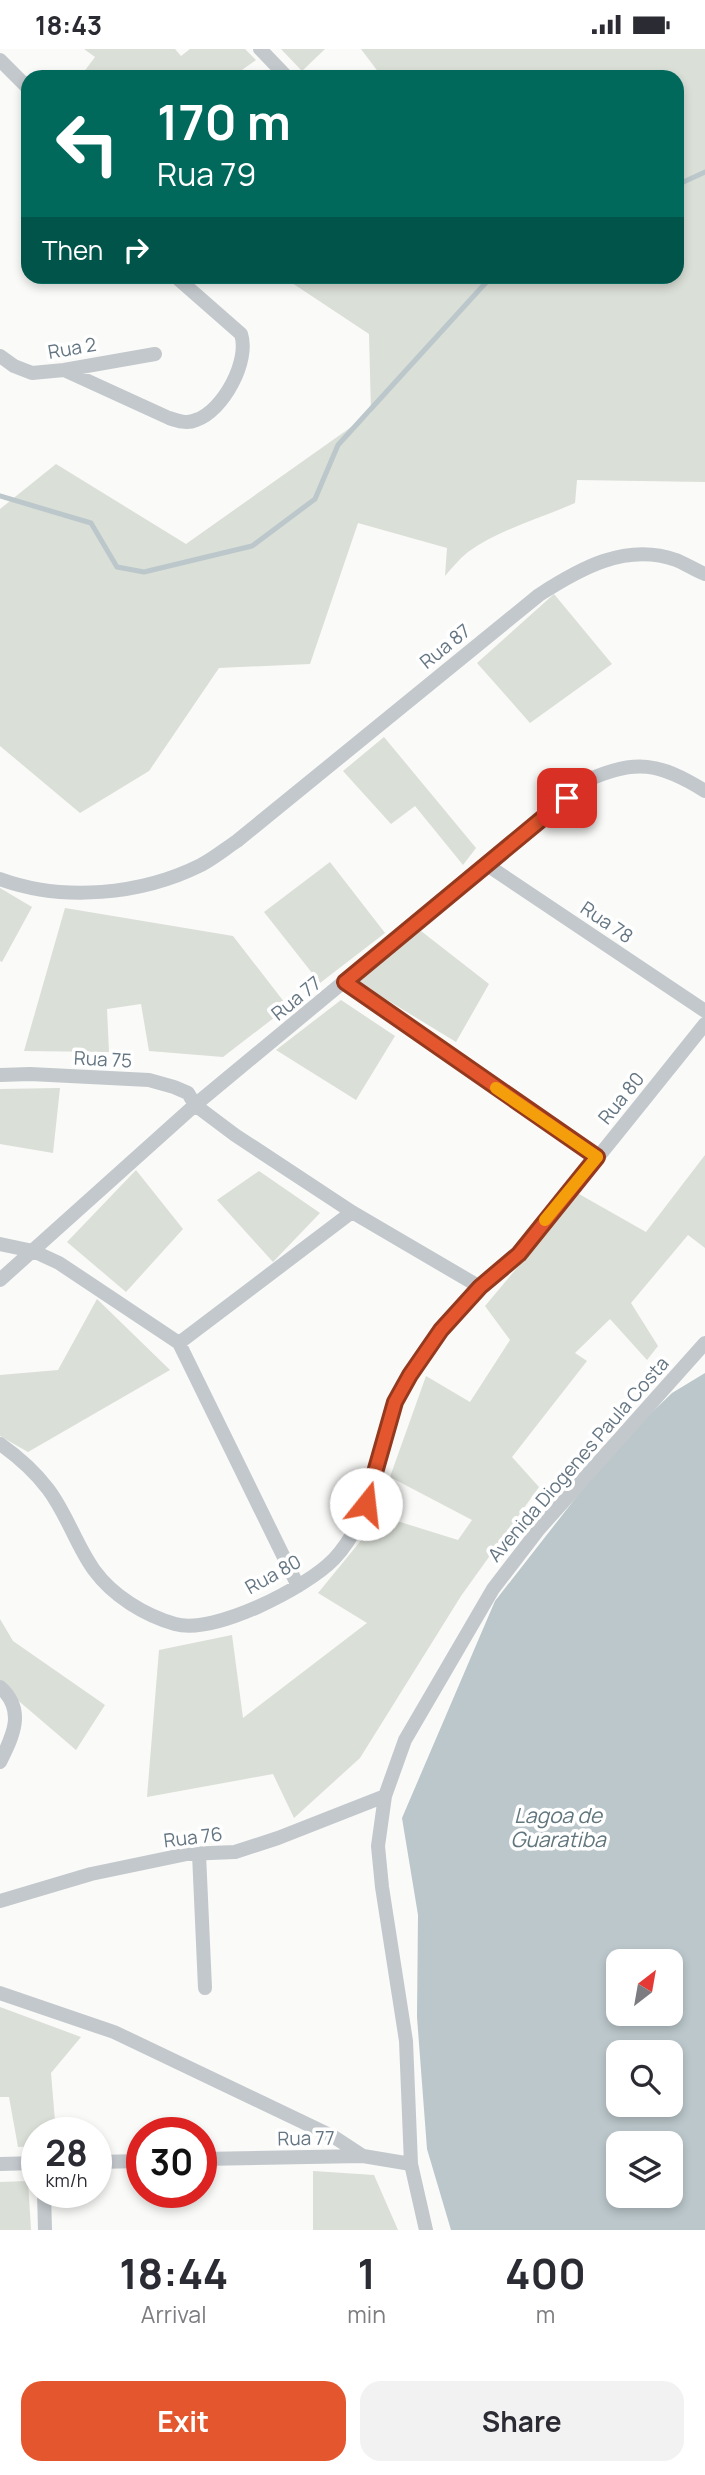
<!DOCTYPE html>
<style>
body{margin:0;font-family:Manrope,sans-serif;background:#f2f2f3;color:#2b2b33;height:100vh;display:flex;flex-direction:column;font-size:26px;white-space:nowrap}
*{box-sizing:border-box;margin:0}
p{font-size:23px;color:#7c7c81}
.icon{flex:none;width:38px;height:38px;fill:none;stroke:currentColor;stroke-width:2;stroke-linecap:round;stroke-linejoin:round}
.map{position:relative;height:2181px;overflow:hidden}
.drawer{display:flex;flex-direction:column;background:#fff;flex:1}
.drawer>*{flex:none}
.banner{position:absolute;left:21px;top:21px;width:663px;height:214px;border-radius:21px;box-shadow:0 4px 10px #0003;background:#00695c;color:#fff;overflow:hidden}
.needle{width:46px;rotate:31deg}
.fabs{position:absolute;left:606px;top:1900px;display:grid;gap:14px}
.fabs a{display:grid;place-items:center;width:77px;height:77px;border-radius:14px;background:#fff;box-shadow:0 4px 10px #0003;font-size:35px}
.speed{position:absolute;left:21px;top:2068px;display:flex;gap:14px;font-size:35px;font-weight:700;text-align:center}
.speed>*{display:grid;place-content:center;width:91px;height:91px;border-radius:50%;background:#fff;box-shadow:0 4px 10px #0003;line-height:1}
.speed small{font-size:18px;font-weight:400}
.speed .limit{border:10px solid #d22;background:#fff;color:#111}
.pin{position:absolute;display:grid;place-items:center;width:60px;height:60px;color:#fff;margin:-30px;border-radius:14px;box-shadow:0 4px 10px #0006}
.me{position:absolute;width:77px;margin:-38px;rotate:16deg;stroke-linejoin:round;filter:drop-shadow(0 0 5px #0008)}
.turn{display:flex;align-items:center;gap:24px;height:147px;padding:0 21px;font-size:32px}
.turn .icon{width:91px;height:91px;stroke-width:2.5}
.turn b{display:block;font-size:49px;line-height:60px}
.then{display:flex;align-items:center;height:66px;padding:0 21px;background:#0003;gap:14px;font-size:26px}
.eta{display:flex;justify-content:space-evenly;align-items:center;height:119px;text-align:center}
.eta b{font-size:42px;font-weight:700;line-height:49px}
.button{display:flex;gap:14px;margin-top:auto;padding:14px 21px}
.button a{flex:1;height:80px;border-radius:21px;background:#e4572e;color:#fff;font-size:28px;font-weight:700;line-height:80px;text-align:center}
.button a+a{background:#f2f2f3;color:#2b2b33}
.status{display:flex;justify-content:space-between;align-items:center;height:49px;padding:0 35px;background:#fff;direction:ltr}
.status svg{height:19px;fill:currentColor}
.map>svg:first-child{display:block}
.green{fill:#dadfd7}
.water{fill:#bbc7cb;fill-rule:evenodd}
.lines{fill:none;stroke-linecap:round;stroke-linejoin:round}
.stream{stroke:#bbc7cb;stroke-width:5}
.minor{stroke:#c3c8cc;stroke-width:14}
.route-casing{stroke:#94391e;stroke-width:18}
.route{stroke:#e4572e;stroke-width:12}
.slow{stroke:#f59e0b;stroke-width:12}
.labels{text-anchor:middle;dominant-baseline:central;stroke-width:7;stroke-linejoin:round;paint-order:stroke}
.street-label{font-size:19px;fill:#657683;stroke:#fff}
.water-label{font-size:21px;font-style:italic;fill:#60757c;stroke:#fff}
</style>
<div class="status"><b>18:43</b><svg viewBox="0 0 49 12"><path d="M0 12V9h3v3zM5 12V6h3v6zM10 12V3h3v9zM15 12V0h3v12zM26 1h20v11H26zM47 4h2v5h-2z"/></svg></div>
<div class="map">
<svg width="705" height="2181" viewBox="0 0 705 2181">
<rect width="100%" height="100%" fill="#fafaf8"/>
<!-- green -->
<path class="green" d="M84 0H175L181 7 190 0H245L256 11 232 28H80L95 8Z
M281 0H325L302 22Z
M361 0H705V433L577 431 575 454C539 470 500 480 468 503 459 510 452 519 445 527L447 499 358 474 310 615 219 619 149 722 80 764 0 697V460L56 415 186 495 371 364 369 285 283 228H677V28H382Z
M554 545 612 615 530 674 477 614Z
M384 688 476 799 463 816 415 757 391 775 343 722Z
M330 813 385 884 320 934 264 863Z
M0 839 32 858 2 913 0 912Z
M65 859 233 887 288 958 223 1008 149 1002 141 955 107 960 109 1003 24 1002Z
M421 882 489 935 456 993 356 932Z
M341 951 395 987 356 1051 276 1001Z
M60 1039 53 1104 0 1095V1040Z
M705 1106V1199L688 1186 631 1254 658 1297 647 1311 610 1270 575 1304 587 1312 512 1408 539 1438 461 1547 360 1709 294 1769 273 1725 147 1748 159 1601 232 1586 243 1669 367 1574 318 1544 381 1467 458 1491 472 1471 390 1428 426 1327 470 1353 510 1291 485 1257 579 1145 646 1183Z
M136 1121 183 1180 126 1243 67 1193Z
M259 1122 320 1164 273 1213 217 1151Z
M97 1250 170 1321 28 1403 0 1387V1326L58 1321Z
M0 1570 13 1592 105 1656 76 1701 0 1636Z
M0 1958 81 1988 51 2024 56 2084H37V2097L18 2098 9 2048H0Z
M313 2122 374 2126 398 2181H313Z
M28 2132 31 2181H0V2133Z"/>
<!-- water -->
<path class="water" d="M705 1324V2181H451L427 2100 417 1968 418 1866 402 1769 495 1552 614 1400 672 1344ZM618 1913H670V1965H618ZM618 2004H670V2056H618ZM618 2095H670V2147H618Z"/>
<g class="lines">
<!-- stream -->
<path class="stream" d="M677 136 705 123
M0 447 91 474 117 518 144 523 252 497 315 450 338 396 491 228"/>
<!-- minor -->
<path class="minor" d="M260 0 287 28
M0 11 28 39
M0 307 14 317 32 324 64 321 155 305
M64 321 169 369C178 372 187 375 196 371 223 362 250 312 241 285L176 228
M487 816 705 962
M0 830C63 853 141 846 201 816 214 809 225 800 237 792L539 546C579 520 626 493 676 511 686 515 695 521 705 525
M345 933 597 1108
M0 1026 30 1025 149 1031 174 1038 188 1044 195 1056 235 1086 352 1163 480 1238
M0 1195 33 1202 59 1214 179 1294 298 1537
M0 1231 195 1056 586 732C635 709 660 714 705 742
M179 1294 352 1163
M0 1395C17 1407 35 1423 48 1440 67 1465 76 1496 94 1521 113 1547 144 1566 175 1575 214 1586 306 1539 334 1510 382 1459 375 1381 411 1324 431 1294 454 1263 480 1238 493 1225 510 1216 521 1202 584 1127 644 1051 705 975
M0 1638C26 1661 13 1687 0 1713
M199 1805 205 1939
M0 1852 91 1825 187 1805 235 1803 278 1789 385 1747
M0 1944 114 1983 334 2088 363 2107
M201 2110 363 2107 411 2115
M96 2113 142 2112
M0 2115 37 2114
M44 2144 45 2181
M426 2181 411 2115 406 1992 382 1838 378 1797 385 1747 405 1691 493 1540 539 1480 705 1294"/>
</g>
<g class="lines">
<defs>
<path id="route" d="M366 1455 395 1353 410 1326 441 1281 480 1238 519 1205 597 1108 345 933 567 749"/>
</defs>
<!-- route casing -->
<use href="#route" class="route-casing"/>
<!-- route -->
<use href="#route" class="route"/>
<!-- slow -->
<path class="slow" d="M496 1039 597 1108 545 1171"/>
</g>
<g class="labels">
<!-- street labels -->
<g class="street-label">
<text transform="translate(72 299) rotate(-10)">Rua 2</text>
<text transform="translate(445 597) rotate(-39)">Rua 87</text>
<text transform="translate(607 873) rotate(34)">Rua 78</text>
<text transform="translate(296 949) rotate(-39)">Rua 77</text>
<text transform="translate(103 1010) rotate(3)">Rua 75</text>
<text transform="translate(621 1049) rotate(-51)">Rua 80</text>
<text transform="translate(578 1410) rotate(-49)">Avenida Diogenes Paula Costa</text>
<text transform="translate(273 1525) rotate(-29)">Rua 80</text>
<text transform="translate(193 1788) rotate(-7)">Rua 76</text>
<text transform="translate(306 2089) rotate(-1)">Rua 77</text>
</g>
<!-- water labels -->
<g class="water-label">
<text x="558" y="1766">Lagoa de<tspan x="558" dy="24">Guaratiba</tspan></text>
</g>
</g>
</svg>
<div class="fabs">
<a><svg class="needle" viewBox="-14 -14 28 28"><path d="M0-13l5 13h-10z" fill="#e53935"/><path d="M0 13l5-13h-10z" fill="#7c7c81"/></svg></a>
<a><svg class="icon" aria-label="search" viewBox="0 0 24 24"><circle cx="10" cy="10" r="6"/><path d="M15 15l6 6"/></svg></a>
<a><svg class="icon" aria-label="layers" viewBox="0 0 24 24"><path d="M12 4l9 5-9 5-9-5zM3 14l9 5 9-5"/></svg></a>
</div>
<div class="speed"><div>28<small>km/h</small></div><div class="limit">30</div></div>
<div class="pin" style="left:567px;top:749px;background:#d93025"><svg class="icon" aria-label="arrive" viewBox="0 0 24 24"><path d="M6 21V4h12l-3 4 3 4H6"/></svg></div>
<svg class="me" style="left:366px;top:1455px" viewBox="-20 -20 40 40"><circle r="19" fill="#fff"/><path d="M0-13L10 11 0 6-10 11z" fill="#e4572e"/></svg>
<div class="banner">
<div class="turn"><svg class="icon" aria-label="left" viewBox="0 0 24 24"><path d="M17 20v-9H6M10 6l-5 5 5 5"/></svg><div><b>170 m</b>Rua 79</div></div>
<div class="then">Then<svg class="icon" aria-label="right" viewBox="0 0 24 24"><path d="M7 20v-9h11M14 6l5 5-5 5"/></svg></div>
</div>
</div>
<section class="drawer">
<div class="eta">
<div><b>18:44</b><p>Arrival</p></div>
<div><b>1</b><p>min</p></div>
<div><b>400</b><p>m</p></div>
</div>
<div class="button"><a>Exit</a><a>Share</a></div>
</section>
